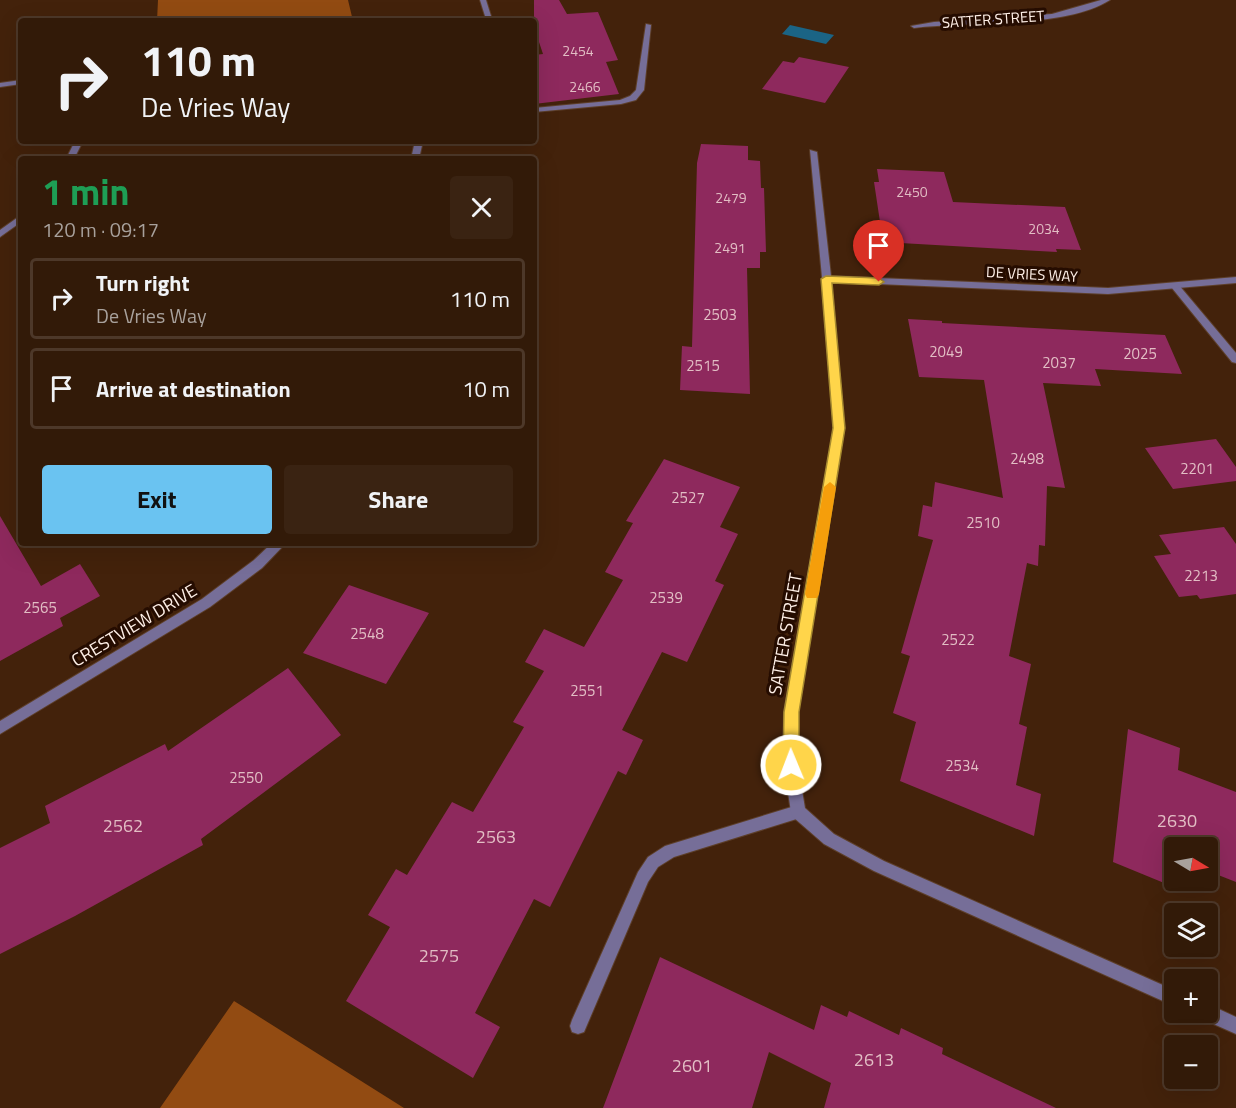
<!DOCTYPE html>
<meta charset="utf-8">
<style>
body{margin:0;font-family:"Titillium Web",sans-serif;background:#3a2312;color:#f1f3f6;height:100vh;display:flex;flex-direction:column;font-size:22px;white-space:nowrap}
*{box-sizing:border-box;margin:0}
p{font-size:20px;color:#a8a19c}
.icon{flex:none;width:33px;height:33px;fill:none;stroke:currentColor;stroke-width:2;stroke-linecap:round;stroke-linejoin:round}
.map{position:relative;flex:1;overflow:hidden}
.details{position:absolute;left:18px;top:156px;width:519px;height:390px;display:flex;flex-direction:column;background:#321a08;border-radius:6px;box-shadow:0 6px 24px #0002,0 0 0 2px #4d3829}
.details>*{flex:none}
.top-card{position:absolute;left:18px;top:18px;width:519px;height:126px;border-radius:6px;box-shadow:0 6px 24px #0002,0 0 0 2px #4d3829;background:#321a08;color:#f1f3f6;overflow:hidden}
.needle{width:39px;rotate:100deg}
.fabs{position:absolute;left:1164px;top:837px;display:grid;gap:12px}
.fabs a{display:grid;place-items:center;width:54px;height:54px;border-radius:6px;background:#321a08;box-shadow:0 6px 24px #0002,0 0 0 2px #4d3829;font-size:30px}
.pin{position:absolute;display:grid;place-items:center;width:51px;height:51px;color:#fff;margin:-62px -26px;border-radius:50% 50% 50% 0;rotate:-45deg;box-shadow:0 0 6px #0007}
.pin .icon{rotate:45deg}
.me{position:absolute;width:66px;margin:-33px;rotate:359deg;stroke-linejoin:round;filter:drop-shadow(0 0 4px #0008)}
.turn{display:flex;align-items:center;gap:21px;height:126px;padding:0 24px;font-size:27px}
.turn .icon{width:78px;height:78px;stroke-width:2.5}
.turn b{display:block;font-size:42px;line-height:51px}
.round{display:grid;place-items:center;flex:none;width:63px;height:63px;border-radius:6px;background:#3a2312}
.headline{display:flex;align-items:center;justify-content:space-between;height:102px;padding:0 24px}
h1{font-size:36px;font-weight:700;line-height:45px;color:#1e9e55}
.cta{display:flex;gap:12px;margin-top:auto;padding:12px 24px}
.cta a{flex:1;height:69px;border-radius:6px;background:#6ac3f1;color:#111;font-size:24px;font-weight:700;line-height:69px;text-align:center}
.cta a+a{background:#3a2312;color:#f1f3f6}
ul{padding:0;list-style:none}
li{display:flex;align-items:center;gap:18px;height:81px;margin:0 12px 9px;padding:0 12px;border:3px solid #4d3829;border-radius:6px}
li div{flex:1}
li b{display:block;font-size:22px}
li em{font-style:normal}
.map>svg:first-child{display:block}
.forest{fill:#924b12}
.water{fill:#1b6485}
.building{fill:#8e295d}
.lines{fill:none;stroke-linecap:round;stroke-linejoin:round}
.lane-casing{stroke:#5d3f2a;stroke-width:2}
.street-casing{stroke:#5d3f2a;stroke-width:2}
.lane{fill:#766e98;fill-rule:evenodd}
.street{fill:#766e98;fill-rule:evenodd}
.route{fill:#ffd54a;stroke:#a68a30;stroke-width:1.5}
.slow{fill:#f59e0b}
.labels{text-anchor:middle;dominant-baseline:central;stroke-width:6;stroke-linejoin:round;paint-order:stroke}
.far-number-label{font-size:14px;fill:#e2bec4}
.far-street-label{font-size:15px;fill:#feefe6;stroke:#250c00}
.number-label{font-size:15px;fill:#e2bec4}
.street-label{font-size:18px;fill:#feefe6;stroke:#250c00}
.near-number-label{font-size:18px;fill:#e2bec4}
</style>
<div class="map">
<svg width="1236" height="1108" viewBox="0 0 1236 1108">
<rect width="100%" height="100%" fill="#43220b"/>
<!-- forest -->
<path class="forest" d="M158 0H348L353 21H157Z
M234 1001 404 1108H160Z"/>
<!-- water -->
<path class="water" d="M790 25 834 35 826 44 782 34Z"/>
<!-- building -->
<path class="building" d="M534 0H559L567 14 598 12 618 60 606 62 619 94 534 104V55L543 54 534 27Z
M799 57 849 67 825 103 762 89 783 61 794 63Z
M701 144 748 146V160L760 161 761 188H764L766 252H760V268H747L750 394 680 390 682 346 692 347 697 163Z
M877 169 944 172 953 202 1065 207 1081 250 1056 249 1057 252 883 242 874 182H879Z
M908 319 942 321V323L1165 335 1182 374 1095 369 1101 386 1043 383 1065 488 1047 486 1045 546 1039 545 1038 566 1027 563 1009 656 1031 664 1019 724 1027 727 1016 785 1041 794 1034 836 900 781 916 722 893 713 910 656 901 653 933 540 918 536 923 505 932 507 935 482 1003 498 984 380 919 377Z
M1216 439 1236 467V481L1173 489 1145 448Z
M664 459 740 487 720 527 738 534 715 581 724 585 687 662 662 652 622 730 643 740 626 775 618 771 550 907 534 899 475 1013 500 1027 473 1078 346 1001 390 927 368 915 396 869 407 875 452 802 473 812 524 727 513 722 544 671 525 662 544 629 584 647 623 580 605 572 633 523 626 521Z
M0 516 41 586 80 564 100 596 60 618 63 626 0 661Z
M1224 527 1236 544V594L1200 599 1197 595 1179 597 1154 556 1171 554 1159 535Z
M349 585 429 613 386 684 303 653Z
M288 668 341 735 201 839 203 845 75 916 0 954V848L50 823 45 806 165 744 168 751Z
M1128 729 1180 748 1178 770 1236 792V882L1208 871V848H1174L1169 885 1113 862Z
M660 957 814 1030 821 1005 847 1017 849 1011 899 1035 901 1028 943 1048 942 1054 1056 1108H824L831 1083 769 1052 752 1108H603Z"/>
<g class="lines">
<defs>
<path id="lane" d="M646 24 651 25 644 90 636 100 621 104 534 112V108L620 100 630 96 636 90Z
M1175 283 1178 284 1236 353V363L1232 362 1172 288V284Z
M798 805 803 807 805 812 803 817 674 857 658 867 648 882 584 1032 578 1034 572 1032 570 1026 572 1020 638 872 648 857 665 846Z"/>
<path id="street" d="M480 0H486L491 16 490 21H484L485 16Z
M1101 0H1110C1064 29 969 21 914 28L911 26 934 22 1052 14Z
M21 80V84L0 87V83Z
M75 141H83L74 159H66Z
M415 141H423L419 159H411Z
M810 150 817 152 831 276 1108 288 1236 277V283L1108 294 831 282 844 428 798 712 797 760 805 808 834 834 884 861 1174 990V1006L874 871 824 844 793 817 791 812 783 760 784 712 834 428 828 341Z
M21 215V222L0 237V230Z
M272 543H286L262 568 210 607 0 734V721L202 599 254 560Z
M1208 1004 1236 1017V1034L1200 1018 1198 1012H1208Z"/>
</defs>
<!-- lane casing -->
<use href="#lane" class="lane-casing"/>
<!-- street casing -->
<use href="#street" class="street-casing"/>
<!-- lane -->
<use href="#lane" class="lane"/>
<!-- street -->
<use href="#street" class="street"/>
</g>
<!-- route -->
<path class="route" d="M826 276 879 278 884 282 879 285 832 283 845 428 799 712V765L797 771 791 773 785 771 783 765 784 712 833 428 821 279Z"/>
<!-- slow -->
<path class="slow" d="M830 482 836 487 819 594 817 598H807L805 594 824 487Z"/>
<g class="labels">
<!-- far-number labels -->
<g class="far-number-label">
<text x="578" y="50">2454</text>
<text x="585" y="86">2466</text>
<text x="912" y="191">2450</text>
<text x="731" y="197">2479</text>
<text x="1044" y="228">2034</text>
<text x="730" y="247">2491</text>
</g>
<!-- far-street labels -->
<g class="far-street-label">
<text transform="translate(993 19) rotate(-4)">SATTER STREET</text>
<text transform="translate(1032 274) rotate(3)">DE VRIES WAY</text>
</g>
<!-- number labels -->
<g class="number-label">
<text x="720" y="314">2503</text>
<text x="946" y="351">2049</text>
<text x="1140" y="353">2025</text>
<text x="1059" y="362">2037</text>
<text x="703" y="365">2515</text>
<text x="1027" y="458">2498</text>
<text x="1197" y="468">2201</text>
<text x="688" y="497">2527</text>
<text x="983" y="522">2510</text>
<text x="1201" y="575">2213</text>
<text x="666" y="597">2539</text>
<text x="40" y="607">2565</text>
<text x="367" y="633">2548</text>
<text x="958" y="639">2522</text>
<text x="587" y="690">2551</text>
<text x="962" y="765">2534</text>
<text x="246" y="777">2550</text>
</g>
<!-- street labels -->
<g class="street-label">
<text transform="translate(134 625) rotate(-31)">CRESTVIEW DRIVE</text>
<text transform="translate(785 634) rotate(-80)">SATTER STREET</text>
</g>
<!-- near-number labels -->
<g class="near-number-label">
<text x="1177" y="820">2630</text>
<text x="123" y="825">2562</text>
<text x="496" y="836">2563</text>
<text x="439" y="955">2575</text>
<text x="874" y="1059">2613</text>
<text x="692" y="1065">2601</text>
</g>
</g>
</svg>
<div class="fabs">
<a><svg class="needle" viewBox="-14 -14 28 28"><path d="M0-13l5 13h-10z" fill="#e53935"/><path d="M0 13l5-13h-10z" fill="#a8a19c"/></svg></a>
<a><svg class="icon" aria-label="layers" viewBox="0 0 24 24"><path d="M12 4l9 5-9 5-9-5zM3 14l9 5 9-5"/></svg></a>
<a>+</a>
<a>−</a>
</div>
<div class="pin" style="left:879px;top:282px;background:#d93025"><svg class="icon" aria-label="arrive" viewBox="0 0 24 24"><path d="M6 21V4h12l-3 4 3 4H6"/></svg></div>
<svg class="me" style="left:791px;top:765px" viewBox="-20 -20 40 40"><circle r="17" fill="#ffd54a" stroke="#fff" stroke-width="3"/><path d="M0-11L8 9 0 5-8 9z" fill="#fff"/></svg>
<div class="top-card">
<div class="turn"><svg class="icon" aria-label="right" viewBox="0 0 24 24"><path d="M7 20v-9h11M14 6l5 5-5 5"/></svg><div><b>110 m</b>De Vries Way</div></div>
</div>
<section class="details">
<div class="headline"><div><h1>1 min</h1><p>120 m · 09:17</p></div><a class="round"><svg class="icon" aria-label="close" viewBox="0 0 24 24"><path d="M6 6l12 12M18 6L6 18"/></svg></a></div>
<ul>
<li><svg class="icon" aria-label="right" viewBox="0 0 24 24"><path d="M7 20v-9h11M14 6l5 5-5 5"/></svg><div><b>Turn right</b><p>De Vries Way</p></div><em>110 m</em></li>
<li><svg class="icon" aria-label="arrive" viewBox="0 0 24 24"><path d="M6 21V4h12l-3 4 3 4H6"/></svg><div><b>Arrive at destination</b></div><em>10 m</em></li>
</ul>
<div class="cta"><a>Exit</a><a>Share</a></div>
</section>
</div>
